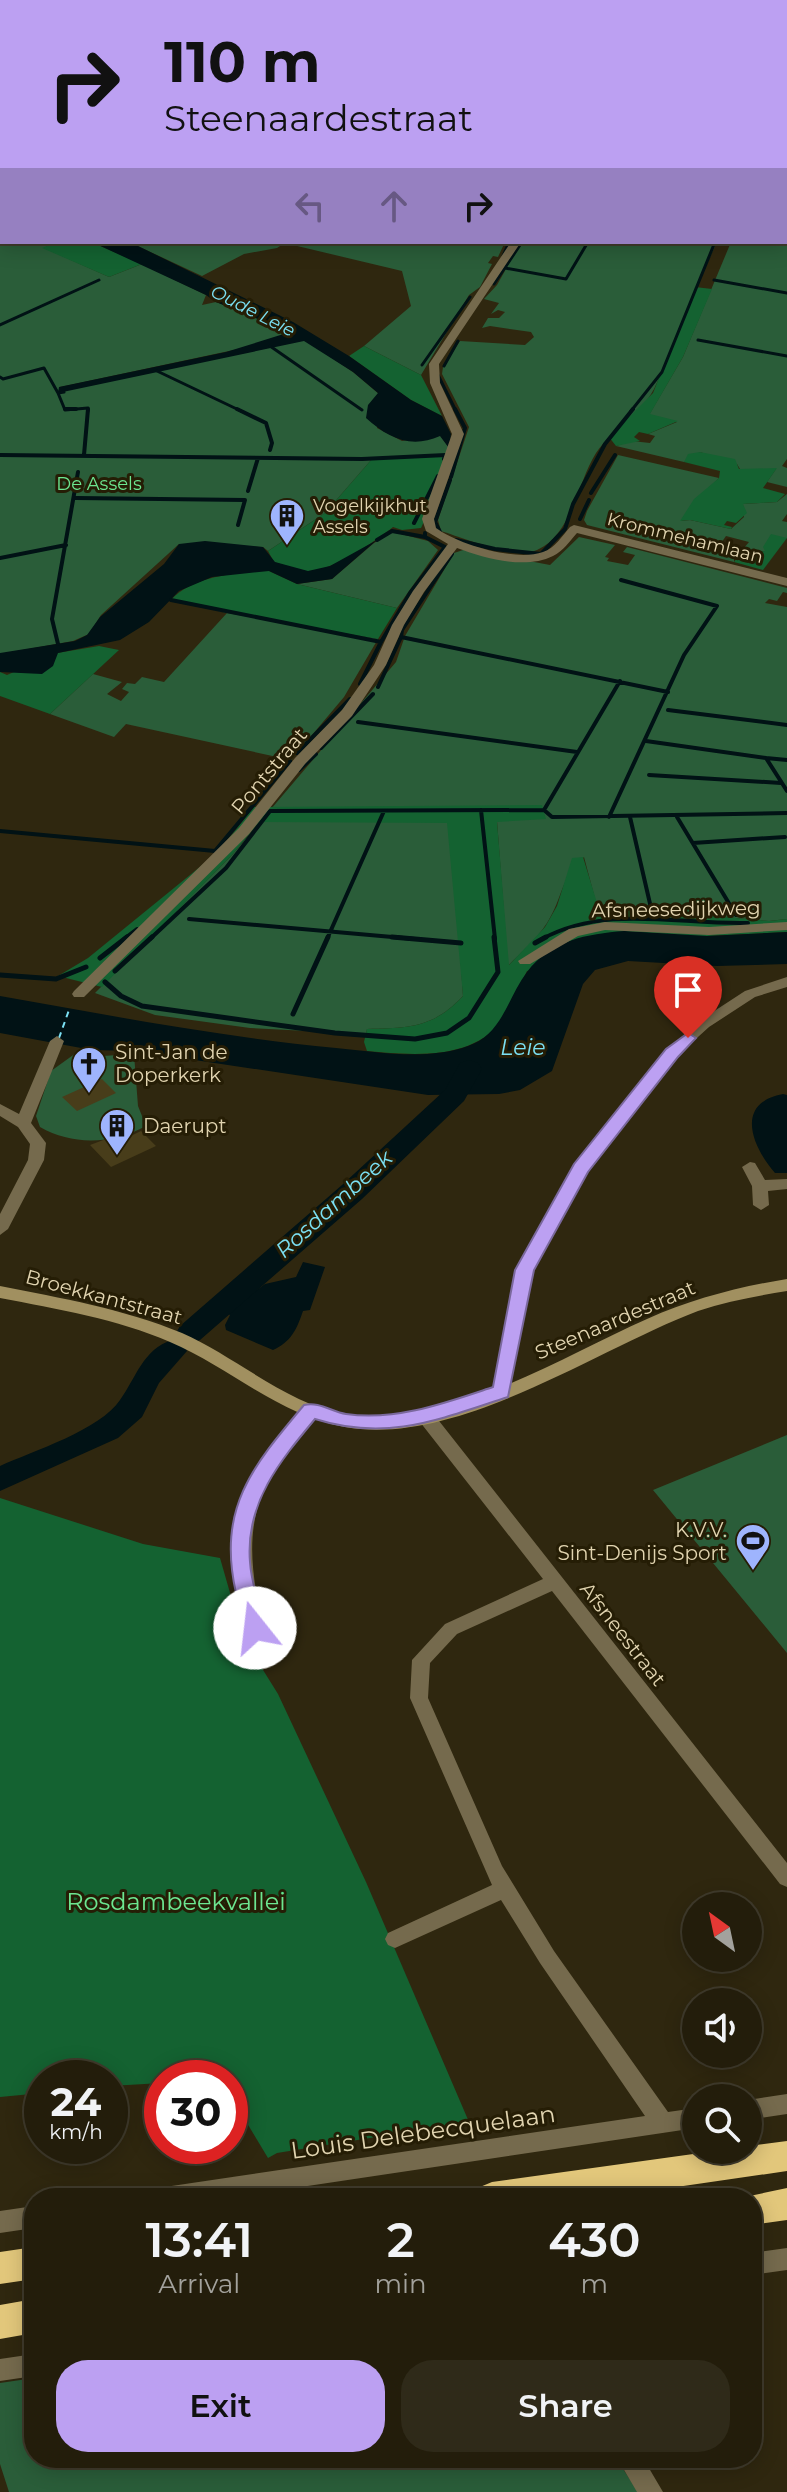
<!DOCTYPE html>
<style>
body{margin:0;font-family:Montserrat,sans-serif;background:#2f2a19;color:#f1f3f6;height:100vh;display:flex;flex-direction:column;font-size:30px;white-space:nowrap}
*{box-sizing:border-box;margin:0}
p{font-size:26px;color:#a3a29d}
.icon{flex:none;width:44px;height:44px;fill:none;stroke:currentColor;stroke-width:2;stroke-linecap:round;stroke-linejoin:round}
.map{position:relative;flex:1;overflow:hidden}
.side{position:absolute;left:24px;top:2188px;width:738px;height:280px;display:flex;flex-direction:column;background:#231d0b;border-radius:32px;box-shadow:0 4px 20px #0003,0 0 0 2px #403b2c}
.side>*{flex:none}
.banner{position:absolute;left:0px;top:0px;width:788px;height:244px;box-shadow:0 4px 20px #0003,0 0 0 2px #403b2c;background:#bca0f2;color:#111;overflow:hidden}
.needle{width:52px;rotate:327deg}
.controls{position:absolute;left:682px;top:1892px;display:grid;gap:16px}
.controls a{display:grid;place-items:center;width:80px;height:80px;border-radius:50%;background:#231d0b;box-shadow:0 4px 20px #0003,0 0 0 2px #403b2c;font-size:40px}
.speed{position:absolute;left:24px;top:2060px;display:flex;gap:16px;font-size:40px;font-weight:700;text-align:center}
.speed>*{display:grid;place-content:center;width:104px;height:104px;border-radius:50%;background:#231d0b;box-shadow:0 4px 20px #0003,0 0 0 2px #403b2c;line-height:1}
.speed small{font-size:20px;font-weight:400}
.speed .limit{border:12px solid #d22;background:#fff;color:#111}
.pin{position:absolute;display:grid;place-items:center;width:68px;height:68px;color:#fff;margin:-82px -34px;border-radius:50% 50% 50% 0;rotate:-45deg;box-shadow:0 0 8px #0007}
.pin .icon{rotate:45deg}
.me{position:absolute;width:88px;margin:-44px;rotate:344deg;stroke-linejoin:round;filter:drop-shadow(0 0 6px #0008)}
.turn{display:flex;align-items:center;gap:28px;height:168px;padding:0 32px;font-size:36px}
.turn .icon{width:104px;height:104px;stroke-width:2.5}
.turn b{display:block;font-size:56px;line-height:68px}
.lanes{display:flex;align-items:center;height:76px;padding:0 32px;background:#0003;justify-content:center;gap:40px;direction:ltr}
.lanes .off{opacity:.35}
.eta{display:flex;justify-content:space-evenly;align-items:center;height:136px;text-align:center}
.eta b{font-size:48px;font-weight:600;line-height:56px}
.cta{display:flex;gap:16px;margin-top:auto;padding:16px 32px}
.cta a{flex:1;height:92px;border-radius:32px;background:#bca0f2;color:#111;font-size:32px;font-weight:600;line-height:92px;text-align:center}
.cta a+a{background:#2f2a19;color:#f1f3f6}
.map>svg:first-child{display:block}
.green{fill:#2a5d39}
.forest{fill:#146231}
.water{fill:#011215}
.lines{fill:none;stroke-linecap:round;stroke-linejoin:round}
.stream-far2{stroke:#011215;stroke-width:3}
.stream-far1{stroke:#011215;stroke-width:4}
.stream{stroke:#011215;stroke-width:5}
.river{fill:#011215;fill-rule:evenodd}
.ferry{stroke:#7be1f4;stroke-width:2;stroke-dasharray:6 5;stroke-linecap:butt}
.building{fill:#483d1a}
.street{fill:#756a4d;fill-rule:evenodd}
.secondary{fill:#a19060;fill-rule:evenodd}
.highway{fill:#e2c77b;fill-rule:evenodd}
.route{fill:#bca0f2;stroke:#7a689d;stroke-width:2}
.labels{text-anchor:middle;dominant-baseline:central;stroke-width:6;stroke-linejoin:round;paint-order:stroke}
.far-water-label{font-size:18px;font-style:italic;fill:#7be1f4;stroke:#251d05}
.far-park-label{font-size:18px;fill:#6ce690;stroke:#251d05}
.far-poi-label{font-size:18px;fill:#e1d4b0;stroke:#251d05;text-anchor:start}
.far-street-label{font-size:18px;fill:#e1d4b0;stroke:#251d05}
.street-label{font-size:20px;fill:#e1d4b0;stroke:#251d05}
.poi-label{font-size:20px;fill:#e1d4b0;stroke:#251d05;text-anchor:start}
.water-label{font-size:22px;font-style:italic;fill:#7be1f4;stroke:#251d05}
.near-park-label{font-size:24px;fill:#6ce690;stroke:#251d05}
.near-street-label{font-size:24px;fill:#e1d4b0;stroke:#251d05}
</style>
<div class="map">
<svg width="787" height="2492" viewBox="0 0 787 2492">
<rect width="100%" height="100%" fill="#2f270f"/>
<!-- green -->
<path class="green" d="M787 126V459L782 466 787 468V487L767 482 776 469H740L737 464 700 452 684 462 616 446 632 441 650 443 655 436 648 434 677 422 649 415 683 357 731 242H786Z
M0 196 2 242H56L44 248 109 277 142 264 206 295 202 305 216 302 292 332 266 343 60 387 58 392 305 340 353 372 379 394 377 428 402 441 440 435 449 448 446 456 372 459 325 513 268 551 263 547 179 544 101 615 89 634 73 641 0 654Z
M129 242H286L277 248 244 254 202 276Z
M297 242H505L498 257 493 256 488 263 492 264 480 287 469 295 421 375 364 346 411 306 402 271 293 245Z
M521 242H717C694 290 677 342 654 389 643 411 611 431 596 453 577 483 572 535 537 550 516 559 463 538 441 531L438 520 469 427 442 374 443 367 460 341 525 345 534 337 531 332 490 326 482 328 488 318H499L505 312 498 310 491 314 499 303 484 299 497 285Z
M618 455 719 478 692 504 681 521 690 520 731 529 744 517 743 504 777 502 787 494V514L782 521 787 522V538L769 542 766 551 746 553 748 550 743 549 749 542 726 536 719 546 726 548 723 553 734 558V562L587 525 584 520 587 511Z
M393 532 428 541 438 550 397 608 297 584 332 579 374 543Z
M579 537 615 545 605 557 609 558 607 561 628 565 635 555 623 552 627 547 787 588V593L783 592 777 601 769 599 765 603 787 607V919L769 921 597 906 584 857C559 880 564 896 547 923 537 939 521 952 508 966L497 821H507H451L463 996C433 1028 409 1028 367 1029L366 1034 250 1028 155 1015 95 993 232 855 396 662 405 636 454 553 466 549 550 565Z
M227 613 378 639 344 697 291 760 126 724 114 737 50 714 93 674 122 682 107 694 121 701 129 692 122 689 127 683 135 684 142 677 164 682Z
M76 1053 87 1057 134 1054 138 1106 146 1126C113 1144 73 1146 40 1127L36 1116 51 1071Z
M787 1435V1653L653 1490Z
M34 2378V2458H616L638 2492H9L0 2464V2383Z"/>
<!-- forest -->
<path class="forest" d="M56 242H91L142 264 109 277 42 248Z
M695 287 712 289 683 357 650 414 678 421 648 434 639 432 634 437 640 441 616 446 609 437 653 393Z
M364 346 421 375 442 416 411 400 349 356Z
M700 452 735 459 739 469 777 468 763 488 785 494 777 502 743 504 747 513 736 523 727 521 724 525 732 527 731 529 690 520 680 521 694 499 719 478 720 471 684 462 688 454Z
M435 454 452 461 421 528 402 530 393 527C374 542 330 573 306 571 296 570 284 565 274 562L268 551 325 513 372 459Z
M771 534 787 538 763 570 734 562 740 553 765 551 763 547Z
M253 571H269L297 584 397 608 378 639 227 613 171 600C191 578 225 575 253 571Z
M99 646 119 650 50 714 0 696V672L7 675 57 653Z
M542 805 546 819 497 822 509 965 545 927 557 906 572 858 583 857 598 906 769 921 787 919V932L707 936 527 971C519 987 511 1006 501 1021 472 1061 411 1055 367 1051L364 1042 367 1029C409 1028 433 1028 463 996L447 823 259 822 232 855 102 987 58 976 88 958 217 853 254 807Z
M0 1498 143 1544 220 1558 243 1638 278 1694 366 1882 469 2122 277 2153 268 2158 230 2095V2078H162V2083L110 2086V2078H42V2093L0 2097Z"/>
<!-- water -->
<path class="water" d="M92 242 136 245 293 322 349 356 411 400 442 416 451 434 449 448 440 436C411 449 388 438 366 418L368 405 378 393 353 372 304 341 58 393 59 387 226 352 290 332 216 302 206 295Z
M377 540 332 579 297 584 269 571 212 577 179 591 149 622 120 640 58 653 53 666 42 674 0 672V653L75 641 87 635 100 617 164 564 179 544 205 541 263 547 275 562 308 571 330 566Z
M624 931 707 936 787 932V964L717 966 628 961 595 970 583 984 552 1071 520 1090 499 1094 428 1095 135 1051 92 1050 0 1033V996C112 1016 223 1037 336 1048 379 1052 426 1061 468 1046 503 1034 507 998 527 972 551 940 587 934 624 931Z
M783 1094 787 1095V1173H775C751 1145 735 1103 783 1094Z
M303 1262 325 1267 310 1310 303 1311C297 1329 291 1342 273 1350L226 1330 225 1325 230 1315 226 1312 252 1288 257 1290 265 1284 296 1277Z"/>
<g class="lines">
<!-- stream-far2 -->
<path class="stream-far2" d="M91 0 98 2
M503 256 509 242
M505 268 566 279 588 242
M714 280 787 293
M494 284 522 242
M0 325 99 280
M698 340 787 356
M270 346 362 410
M422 365 470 297
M444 366 458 341
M157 371 241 411
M438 375 456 411
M0 377 3 379 44 368 58 393 64 392
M58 393 65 410 88 408V411
M631 411 662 372 715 242"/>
<!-- stream-far1 -->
<path class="stream-far1" d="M65 409H76
M237 409 266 423 272 443 270 450
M0 455 362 459 446 455 444 459
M84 455 88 409
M451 477 465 428 455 409
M248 491 258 458
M591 493 615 455
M76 498 245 500 238 525
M580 519 589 500
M414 523 438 476
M440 532 435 522 450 480
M377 540 392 531 425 537V533
M456 540 495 549 541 554 565 529 573 504 605 444 633 409
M452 554 402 630 401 637 668 692
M0 558 66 545
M171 600 381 642 360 684
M381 642 410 593 445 547 425 537
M58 644 52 619 78 472
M620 681 544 810 552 817 787 813
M378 687 401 637
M668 710 787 725
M358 722 577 752
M646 741 766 758
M321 748 373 694
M297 753 350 699
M787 760 766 758 787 791
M299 770 316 754
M649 775 781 783
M481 810 495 939
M609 817 684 655 717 606 621 580
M630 817 651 908
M677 817 736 915
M0 831 215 851 290 761
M693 843 785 837
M189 919 415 939
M124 939 137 929
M150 939 226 868 270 811 544 810
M327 939 384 811
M542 939C606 904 679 925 748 923"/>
<!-- stream -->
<path class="stream" d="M392 937 461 943
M535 943 546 937
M100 958 127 937
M115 971 152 937
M0 975 56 979 86 967
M105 982 121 996 142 1006 335 1033 415 1039 447 1033 469 1018 498 972 494 937
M293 1014 328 937
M233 1295 241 1299"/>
<!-- river -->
<path class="river" d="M469 1060 478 1063 482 1069 464 1101 362 1199 200 1340 190 1344 180 1340 176 1333 180 1326 342 1185 445 1090 460 1063Z
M172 1340 182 1343 187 1351 159 1383 142 1417 118 1438 0 1491V1466C33 1451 100 1430 120 1400 136 1378 143 1349 172 1340Z"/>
<!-- ferry -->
<path class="ferry" d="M59 1038 69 1010"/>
</g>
<!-- building -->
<path class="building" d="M102 1079 116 1093 77 1111 62 1097Z
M141 1131 156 1146 111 1167 90 1145 106 1139 112 1145Z"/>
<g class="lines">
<!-- street -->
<path class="street" d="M78 0H92L94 2H80Z
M231 0H243L245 2H233Z
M511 242H521L439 364 440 383 464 434 434 519 436 528C458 544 515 562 543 552 555 548 562 536 570 527L574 525 787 578V586L577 533C570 541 563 551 553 556 525 570 484 558 457 548L424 592 404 625 386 665 352 716 305 764 249 834 84 997H74L72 994 74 991 239 828 295 758 342 710 374 665 392 625 413 591 448 544 426 531 422 519 452 434 430 383 429 364Z
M605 922 709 927 787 922V930L709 935 605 930 578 936 530 964H520L518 961 569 929Z
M787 977V987L755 997 709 1027 677 1056 587 1171 532 1270 509 1392 507 1396H495L493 1392 516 1270 576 1164 667 1050 699 1021 745 991Z
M57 1036 64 1041 31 1123 46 1143 44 1160 8 1229 0 1235V1214L28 1160 30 1144 18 1127 0 1116V1104L19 1114 50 1041Z
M750 1162 755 1163 765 1180 787 1179V1189L768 1191 769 1205 761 1210 753 1205 752 1186 742 1167Z
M311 1404 317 1405 319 1410C308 1430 291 1446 278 1465 242 1517 250 1570 264 1628L261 1633 255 1635 249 1633 246 1628C219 1520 237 1489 305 1405Z
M426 1411 432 1412 787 1863V1887L780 1884 552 1591 457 1634 430 1663 428 1698 502 1866 554 1951 668 2112 696 2108V2128L228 2198H147L150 2191 158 2188 645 2116 540 1963 501 1900 395 1948 388 1945 385 1939 388 1933 492 1885 410 1698 412 1660 445 1624 543 1579 420 1422 417 1417 420 1412Z
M787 2094V2114L748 2120V2100Z
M34 2206V2228L0 2233V2211Z
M787 2248V2270L752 2275V2253Z
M34 2354V2376L0 2381V2359Z
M617 2458H643L663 2492H637Z"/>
<!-- secondary -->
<path class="secondary" d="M787 1279V1291C757 1296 727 1301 698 1311 595 1350 457 1447 345 1427 280 1416 229 1367 170 1342 117 1319 57 1309 0 1298V1286C61 1298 124 1309 182 1333 235 1356 288 1405 345 1414 445 1432 558 1358 647 1319 692 1299 738 1287 787 1279Z"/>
<!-- highway -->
<path class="highway" d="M258 0H275L276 2H259Z
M413 0H434L435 2H414Z
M786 74H787V82H786Z
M786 136H787V144H786Z
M787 2141V2171L601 2198H476L480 2187 492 2182 722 2150H748V2146Z
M787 2188V2220L752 2225V2198H740Z
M34 2247V2279L0 2284V2252Z
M34 2299V2333L0 2339V2305Z"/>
</g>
<!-- route -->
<path class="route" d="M688 1033 696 1038 678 1057 588 1172 534 1270 508 1397C440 1419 388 1442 315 1419 280 1461 245 1503 250 1562 251 1583 260 1607 265 1628L262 1634 255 1637 247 1634C241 1622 239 1606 236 1593 217 1508 252 1467 304 1405 319 1401 332 1412 346 1414 397 1421 445 1403 493 1387L515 1270 574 1164 666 1049Z"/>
<!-- icons -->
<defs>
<symbol id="building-pin" viewBox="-11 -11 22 30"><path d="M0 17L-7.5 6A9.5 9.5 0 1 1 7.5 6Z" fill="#9eb4fd" stroke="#251d05"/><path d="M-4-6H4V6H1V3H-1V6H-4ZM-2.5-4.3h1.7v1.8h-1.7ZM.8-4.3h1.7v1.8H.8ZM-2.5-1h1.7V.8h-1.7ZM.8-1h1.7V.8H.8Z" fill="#111"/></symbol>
<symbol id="church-pin" viewBox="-11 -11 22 30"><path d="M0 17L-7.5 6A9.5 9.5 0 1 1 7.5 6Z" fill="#9eb4fd" stroke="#251d05"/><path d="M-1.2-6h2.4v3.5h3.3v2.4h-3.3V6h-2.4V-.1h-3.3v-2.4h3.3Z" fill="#111"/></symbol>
<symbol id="stadium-pin" viewBox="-11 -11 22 30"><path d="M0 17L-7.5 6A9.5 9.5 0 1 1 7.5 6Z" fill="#9eb4fd" stroke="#251d05"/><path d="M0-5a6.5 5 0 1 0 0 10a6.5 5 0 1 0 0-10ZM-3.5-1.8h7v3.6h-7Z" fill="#111"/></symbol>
</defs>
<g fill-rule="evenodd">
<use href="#building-pin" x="267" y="496" width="40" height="54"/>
<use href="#church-pin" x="69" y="1044" width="40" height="54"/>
<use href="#building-pin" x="97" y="1106" width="40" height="54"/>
<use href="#stadium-pin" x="733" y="1521" width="40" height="54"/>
</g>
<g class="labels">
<!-- far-water labels -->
<g class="far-water-label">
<text transform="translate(253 311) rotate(27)">Oude Leie</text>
</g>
<!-- far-park labels -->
<g class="far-park-label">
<text x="99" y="484">De Assels</text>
</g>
<!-- far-poi labels -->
<g class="far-poi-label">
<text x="313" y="506">Vogelkijkhut<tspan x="313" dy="21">Assels</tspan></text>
</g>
<!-- far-street labels -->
<g class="far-street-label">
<text transform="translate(685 538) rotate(14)">Krommehamlaan</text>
</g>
<!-- street labels -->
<g class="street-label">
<text transform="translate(269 771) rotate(-50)">Pontstraat</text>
<text transform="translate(676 909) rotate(-1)">Afsneesedijkweg</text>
<text transform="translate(104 1297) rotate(15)">Broekkantstraat</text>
<text transform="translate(615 1320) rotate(-23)">Steenaardestraat</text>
<text transform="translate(623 1634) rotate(52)">Afsneestraat</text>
</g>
<!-- poi labels -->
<g class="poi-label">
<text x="115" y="1052">Sint-Jan de<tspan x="115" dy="23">Doperkerk</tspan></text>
<text x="143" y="1126">Daerupt</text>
<text x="727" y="1530" text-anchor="end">K.V.V.<tspan x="727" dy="23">Sint-Denijs Sport</tspan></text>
</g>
<!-- water labels -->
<g class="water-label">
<text x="523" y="1047">Leie</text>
<text transform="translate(334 1204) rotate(-42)">Rosdambeek</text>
</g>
<!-- near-park labels -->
<g class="near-park-label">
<text x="176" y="1901">Rosdambeekvallei</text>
</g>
<!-- near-street labels -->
<g class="near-street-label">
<text transform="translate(423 2132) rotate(-8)">Louis Delebecquelaan</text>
</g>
</g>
</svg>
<div class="controls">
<a><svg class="needle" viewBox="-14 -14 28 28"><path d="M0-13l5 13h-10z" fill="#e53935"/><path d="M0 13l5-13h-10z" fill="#a3a29d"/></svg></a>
<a><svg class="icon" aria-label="sound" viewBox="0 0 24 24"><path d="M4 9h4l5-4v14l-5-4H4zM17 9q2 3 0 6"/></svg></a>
<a><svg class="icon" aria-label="search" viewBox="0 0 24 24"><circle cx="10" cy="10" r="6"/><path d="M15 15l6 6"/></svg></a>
</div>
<div class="speed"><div>24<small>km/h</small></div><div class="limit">30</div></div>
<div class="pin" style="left:688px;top:1038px;background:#d93025"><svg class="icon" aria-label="arrive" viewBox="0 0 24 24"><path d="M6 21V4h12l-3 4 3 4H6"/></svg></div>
<svg class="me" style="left:255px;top:1628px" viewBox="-20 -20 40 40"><circle r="19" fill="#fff"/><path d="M0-13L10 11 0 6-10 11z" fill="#bca0f2"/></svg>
<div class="banner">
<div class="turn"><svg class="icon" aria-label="right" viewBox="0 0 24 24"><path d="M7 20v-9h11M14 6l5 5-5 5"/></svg><div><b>110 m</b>Steenaardestraat</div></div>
<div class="lanes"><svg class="icon off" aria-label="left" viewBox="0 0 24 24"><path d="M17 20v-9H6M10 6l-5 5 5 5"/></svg><svg class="icon off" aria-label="ahead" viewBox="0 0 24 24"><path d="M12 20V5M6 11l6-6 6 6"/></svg><svg class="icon" aria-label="right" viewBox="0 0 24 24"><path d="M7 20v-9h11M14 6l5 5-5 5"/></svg></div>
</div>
<section class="side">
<div class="eta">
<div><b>13:41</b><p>Arrival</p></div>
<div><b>2</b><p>min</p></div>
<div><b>430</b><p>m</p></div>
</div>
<div class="cta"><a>Exit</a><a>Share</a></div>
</section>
</div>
